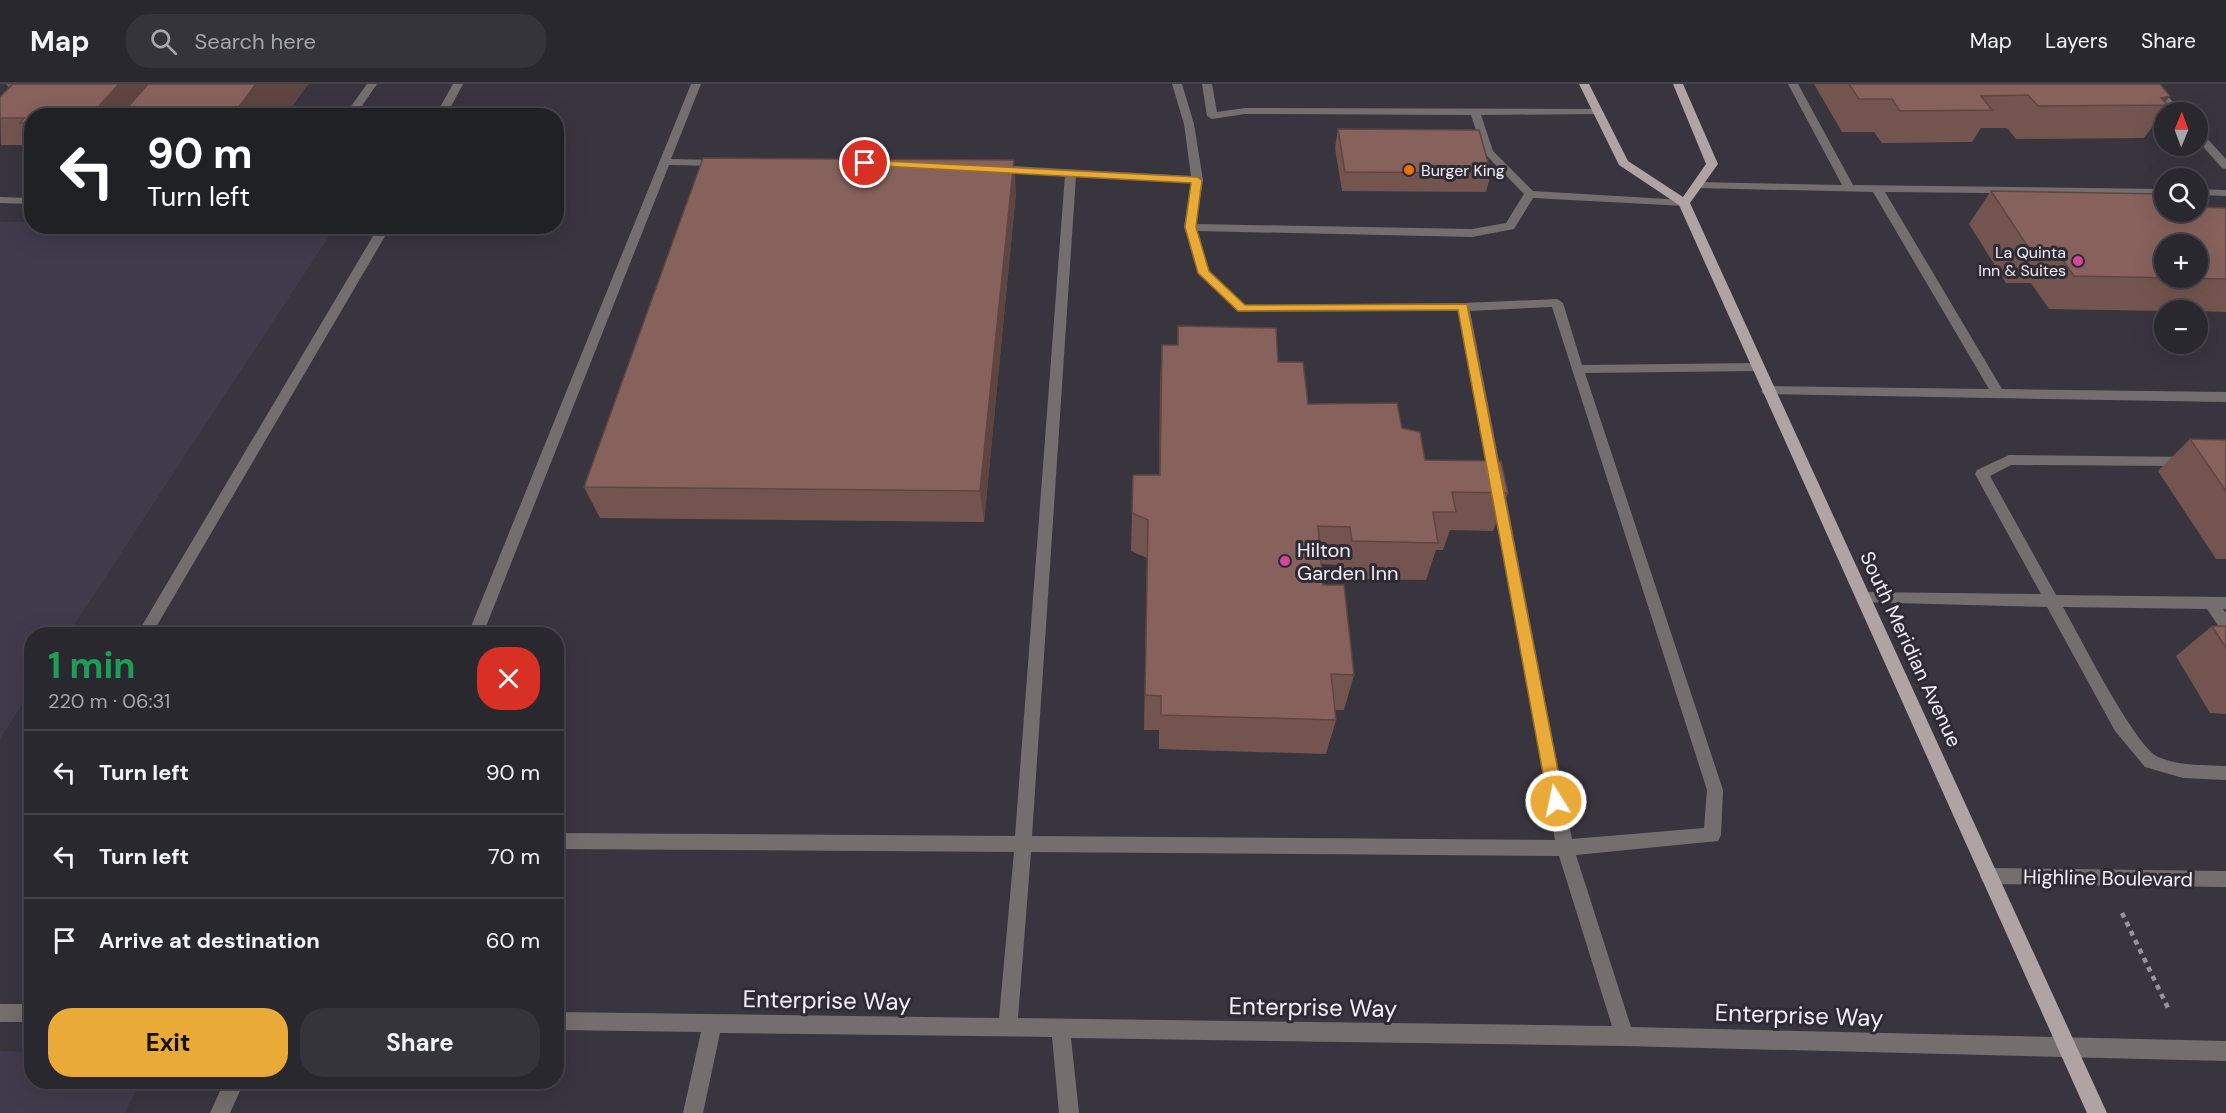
<!DOCTYPE html>
<meta charset="utf-8">
<style>
body{margin:0;font-family:"DM Sans",sans-serif;background:#36343b;color:#f1f3f6;height:100vh;display:flex;flex-direction:column;font-size:22px;white-space:nowrap}
*{box-sizing:border-box;margin:0}
p{font-size:20px;color:#a5a6aa}
.icon{flex:none;width:33px;height:33px;fill:none;stroke:currentColor;stroke-width:2;stroke-linecap:round;stroke-linejoin:round}
.map{position:relative;flex:1;overflow:hidden}
.side{position:absolute;left:24px;top:543px;width:540px;height:462px;display:flex;flex-direction:column;background:#2a282f;border-radius:24px;box-shadow:0 6px 24px #0002,0 0 0 2px #46444b}
.side>*{flex:none}
.guide{position:absolute;left:24px;top:24px;width:540px;height:126px;border-radius:24px;box-shadow:0 6px 24px #0002,0 0 0 2px #46444b;background:#202124;color:#fff;overflow:hidden}
.needle{width:39px;rotate:1deg}
.fabs{position:absolute;left:2154px;top:18px;display:grid;gap:12px}
.fabs a{display:grid;place-items:center;width:54px;height:54px;border-radius:50%;background:#2a282f;box-shadow:0 6px 24px #0002,0 0 0 2px #46444b;font-size:30px}
.pin{position:absolute;display:grid;place-items:center;width:51px;height:51px;color:#fff;margin:-26px;border:3px solid #fff;border-radius:50%;box-shadow:0 2px 6px #0007}
.me{position:absolute;width:66px;margin:-33px;rotate:350deg;stroke-linejoin:round;filter:drop-shadow(0 0 4px #0008)}
.turn{display:flex;align-items:center;gap:21px;height:126px;padding:0 24px;font-size:27px}
.turn .icon{width:78px;height:78px;stroke-width:2.5}
.turn b{display:block;font-size:42px;line-height:51px}
.round{display:grid;place-items:center;flex:none;width:63px;height:63px;border-radius:24px;background:#36343b}
.headline{display:flex;align-items:center;justify-content:space-between;height:102px;padding:0 24px}
h1{font-size:36px;font-weight:700;line-height:45px;color:#1e9e55}
.action{display:flex;gap:12px;margin-top:auto;padding:12px 24px}
.action a{flex:1;height:69px;border-radius:24px;background:#eaaa38;color:#111;font-size:24px;font-weight:700;line-height:69px;text-align:center}
.action a+a{background:#36343b;color:#f1f3f6}
ul{padding:0;list-style:none}
li{display:flex;align-items:center;gap:18px;height:84px;padding:0 24px;border-top:2px solid #46444b}
li div{flex:1}
li b{display:block;font-size:22px}
li em{font-style:normal}
header{display:flex;align-items:center;gap:36px;box-sizing:border-box;height:84px;padding:0 30px;background:#2a282f;border-bottom:2px solid #46444b}
header strong{font-size:28px}
nav{display:flex;gap:33px;margin-inline-start:auto;font-size:21px}
.search{width:420px;height:54px;background:#36343b;display:flex;align-items:center;gap:15px;box-sizing:border-box;padding:0 21px;border-radius:24px;color:#a5a6aa;font-size:22px}
.map>svg:first-child{display:block}
.built{fill:#403b4b}
.lines{fill:none;stroke-linecap:round;stroke-linejoin:round}
.path{stroke:#96939b;stroke-width:4.5;stroke-dasharray:5 5;stroke-linecap:butt}
.minor{fill:#746e6e;fill-rule:evenodd}
.major{fill:#afa3a4;fill-rule:evenodd}
.wall{fill:#74544f}
.shaded-wall{fill:#5e4540}
.building{fill:#87625c;stroke:#5e4540;stroke-width:1.5;fill-rule:evenodd}
.route{fill:#eaaa38;stroke:#986e24;stroke-width:1.5}
.food-dot{fill:#e8710a;stroke:#2e2b34;stroke-width:2}
.hotel-dot{fill:#d1479c;stroke:#2e2b34;stroke-width:2}
.labels{text-anchor:middle;dominant-baseline:central;stroke-width:6;stroke-linejoin:round;paint-order:stroke}
.far-poi-label{font-size:16px;fill:#f1eff5;stroke:#2e2b34;text-anchor:start}
.poi-label{font-size:20px;fill:#f1eff5;stroke:#2e2b34;text-anchor:start}
.street-label{font-size:20px;fill:#f1eff5;stroke:#2e2b34}
.near-street-label{font-size:24px;fill:#f1eff5;stroke:#2e2b34}
</style>
<header>
<strong>Map</strong>
<div class="search"><svg class="icon" aria-label="search" viewBox="0 0 24 24"><circle cx="10" cy="10" r="6"/><path d="M15 15l6 6"/></svg>Search here</div>
<nav><a>Map</a><a>Layers</a><a>Share</a></nav>
</header>
<div class="map">
<svg width="2226" height="1029" viewBox="0 0 2226 1029">
<rect width="100%" height="100%" fill="#38353f"/>
<!-- built -->
<path class="built" d="M0 138H31L32 142 335 143 68 550H32L31 607 0 655Z
M0 967 31 968 32 998H140L125 1029H0Z"/>
<g class="lines">
<!-- path -->
<path class="path" d="M2122 829 2170 928"/>
<!-- minor -->
<path class="minor" d="M367 0H377L355 32H344Z
M453 0H463L446 32H435Z
M691 0H701L671 75 720 76 726 79 720 82 669 81 483 550H468Z
M1172 0H1182L1194 40 1203 96 1196 140 1472 145 1506 139 1524 110 1483 68 1471 31 1245 30 1212 35 1207 32 1202 0H1212L1217 28 1245 24 1596 25 1600 26V30L1481 31 1493 67 1533 107 1684 116 1690 119 1684 122 1533 114 1514 145 1472 153 1197 147 1210 188 1245 221 1463 219 1557 215 1563 219 1582 281 1758 279 1764 283 1758 287 1585 289 1723 706 1721 751 1718 757 1576 771 1631 943 2226 957V977L1624 962 1071 954 1079 1029H1059L1052 953 720 949 703 1029H683L701 948 556 946V928L999 934 1014 768 556 765V749L1015 752 1065 91 996 87 990 84 996 81 1191 92 1184 40ZM1076 92 1191 99 1184 143 1198 189 1238 228 1458 227 1555 756 1032 752ZM1552 223 1707 706 1704 744 1572 755 1470 227ZM1031 768 1559 772 1612 942 1018 934Z
M1788 0H1798L1853 101 2164 105V111L1885 108 2002 305 2226 308V318L1763 310 1761 307 1768 302 1989 305 1873 108 1697 104 1691 101 1697 98 1842 101Z
M2146 0H2157L2182 28H2172Z
M2198 48 2202 49 2226 75V85L2222 84 2198 57Z
M2198 105 2226 106V112L2198 111Z
M0 113 32 114V120L0 119Z
M379 142H391L152 550H137Z
M2009 371 2193 373 2195 377 2193 381 2188 382 2011 381 1990 392 2056 511 2226 513V525H2223L2226 529V548L2221 546 2207 525 2063 523C2079 551 2134 661 2158 673 2179 682 2204 681 2226 682V696L2183 694 2145 683 2115 647 2047 523 1858 518 1856 514 1858 510 1863 508 2041 510 1975 390 1977 386Z
M1989 784 2226 787V803L1989 800 1983 798 1980 792 1983 786Z
M0 920H32V938H0Z
M224 998H244L230 1029H210Z"/>
<!-- major -->
<path class="major" d="M1579 0H1589L1628 77 1683 113 1706 80 1673 0H1683L1718 80 1690 119 2107 1029H2087L1679 121 1619 81Z"/>
</g>
<!-- wall -->
<path class="wall" d="M6 0H308L285 32H134L133 31V32H32V61H1L0 13 9 4Z
M1814 0H2160L2165 19 2168 21 2144 54 2016 55 2007 44H1981L1972 58 1882 59 1874 48H1842Z
M1338 45 1491 89 1486 108 1342 107 1335 64Z
M1991 107 2164 128 2226 124V228L2198 227V226L2164 227 2049 225 2031 199H2006L1969 140Z
M1016 108 984 438 600 434 584 403Z
M1178 242 1278 278 1308 320 1402 344 1425 376 1508 409 1493 447 1450 446 1443 466H1436L1426 496 1343 495 1341 481 1321 480 1323 501 1354 591 1344 626H1335L1336 636 1326 670 1159 665V646H1144L1147 474 1131 467 1133 391H1159L1160 301 1162 261H1177Z
M2190 355 2226 356V475H2216L2158 387Z
M2212 542H2226V630L2210 629 2176 572Z"/>
<!-- shaded-wall -->
<path class="shaded-wall" d="M119 0H160L128 23 133 31V32H90Z
M256 0H308L285 32H237L235 28Z
M2170 12 2163 21 2161 14Z
M1014 76 1016 108 984 438 980 407Z"/>
<!-- building -->
<path class="building" d="M13 0H119L90 32H32V39H20L24 34H0V13Z
M148 0H256L235 28H176L179 23H128Z
M1849 0H2160L2170 12 2161 14 2168 21 2038 22 2028 11 1981 12 1992 26 1900 27 1892 15H1859Z
M1338 45 1479 46 1491 89 1345 88Z
M703 74 1014 76 980 407 584 403Z
M1991 107 2160 110 2164 116V128H2198V123L2226 124V195L2074 192 2056 166H2030ZM2164 160H2198V194H2164Z
M1178 242 1276 244 1278 278H1303L1308 320 1397 319 1402 344 1420 348 1425 376 1501 377 1508 409 1452 408 1456 428H1433L1438 459 1352 457 1350 443 1318 442 1323 501H1344L1354 591 1331 590 1336 636 1161 631V612L1145 611 1148 436 1132 429 1133 391H1160L1162 261H1178Z
M2190 355 2226 356V407Z
M2212 542H2226V564Z"/>
<!-- route -->
<path class="route" d="M865 76 1197 93 1202 96 1196 143 1209 187 1245 221 1467 220 1564 717 1561 721H1551L1548 717 1458 226 1238 227 1198 189 1185 143 1191 99 862 81 860 79Z"/>
<!-- markers -->
<circle class="food-dot" cx="1409" cy="86" r="6"/>
<g class="hotel-dot">
<circle cx="2078" cy="177" r="6"/>
<circle cx="1285" cy="477" r="6"/>
</g>
<g class="labels">
<!-- far-poi labels -->
<g class="far-poi-label">
<text x="1421" y="86">Burger King</text>
<text x="2066" y="168" text-anchor="end">La Quinta<tspan x="2066" dy="18">Inn &amp; Suites</tspan></text>
</g>
<!-- poi labels -->
<g class="poi-label">
<text x="1297" y="466">Hilton<tspan x="1297" dy="23">Garden Inn</tspan></text>
</g>
<!-- street labels -->
<g class="street-label">
<text transform="translate(1911 565) rotate(65)">South Meridian Avenue</text>
<text transform="translate(2108 794) rotate(1)">Highline Boulevard</text>
</g>
<!-- near-street labels -->
<g class="near-street-label">
<text transform="translate(827 916) rotate(1)">Enterprise Way</text>
<text transform="translate(1313 923) rotate(1)">Enterprise Way</text>
<text transform="translate(1799 931) rotate(2)">Enterprise Way</text>
</g>
</g>
</svg>
<div class="fabs">
<a><svg class="needle" viewBox="-14 -14 28 28"><path d="M0-13l5 13h-10z" fill="#e53935"/><path d="M0 13l5-13h-10z" fill="#a5a6aa"/></svg></a>
<a><svg class="icon" aria-label="search" viewBox="0 0 24 24"><circle cx="10" cy="10" r="6"/><path d="M15 15l6 6"/></svg></a>
<a>+</a>
<a>−</a>
</div>
<div class="pin" style="left:865px;top:79px;background:#d93025"><svg class="icon" aria-label="arrive" viewBox="0 0 24 24"><path d="M6 21V4h12l-3 4 3 4H6"/></svg></div>
<svg class="me" style="left:1556px;top:717px" viewBox="-20 -20 40 40"><circle r="17" fill="#eaaa38" stroke="#fff" stroke-width="3"/><path d="M0-11L8 9 0 5-8 9z" fill="#fff"/></svg>
<div class="guide">
<div class="turn"><svg class="icon" aria-label="left" viewBox="0 0 24 24"><path d="M17 20v-9H6M10 6l-5 5 5 5"/></svg><div><b>90 m</b>Turn left</div></div>
</div>
<section class="side">
<div class="headline"><div><h1>1 min</h1><p>220 m · 06:31</p></div><a class="round" style="background:#d93025;color:#fff"><svg class="icon" aria-label="close" viewBox="0 0 24 24"><path d="M6 6l12 12M18 6L6 18"/></svg></a></div>
<ul>
<li><svg class="icon" aria-label="left" viewBox="0 0 24 24"><path d="M17 20v-9H6M10 6l-5 5 5 5"/></svg><div><b>Turn left</b></div><em>90 m</em></li>
<li><svg class="icon" aria-label="left" viewBox="0 0 24 24"><path d="M17 20v-9H6M10 6l-5 5 5 5"/></svg><div><b>Turn left</b></div><em>70 m</em></li>
<li><svg class="icon" aria-label="arrive" viewBox="0 0 24 24"><path d="M6 21V4h12l-3 4 3 4H6"/></svg><div><b>Arrive at destination</b></div><em>60 m</em></li>
</ul>
<div class="action"><a>Exit</a><a>Share</a></div>
</section>
</div>
